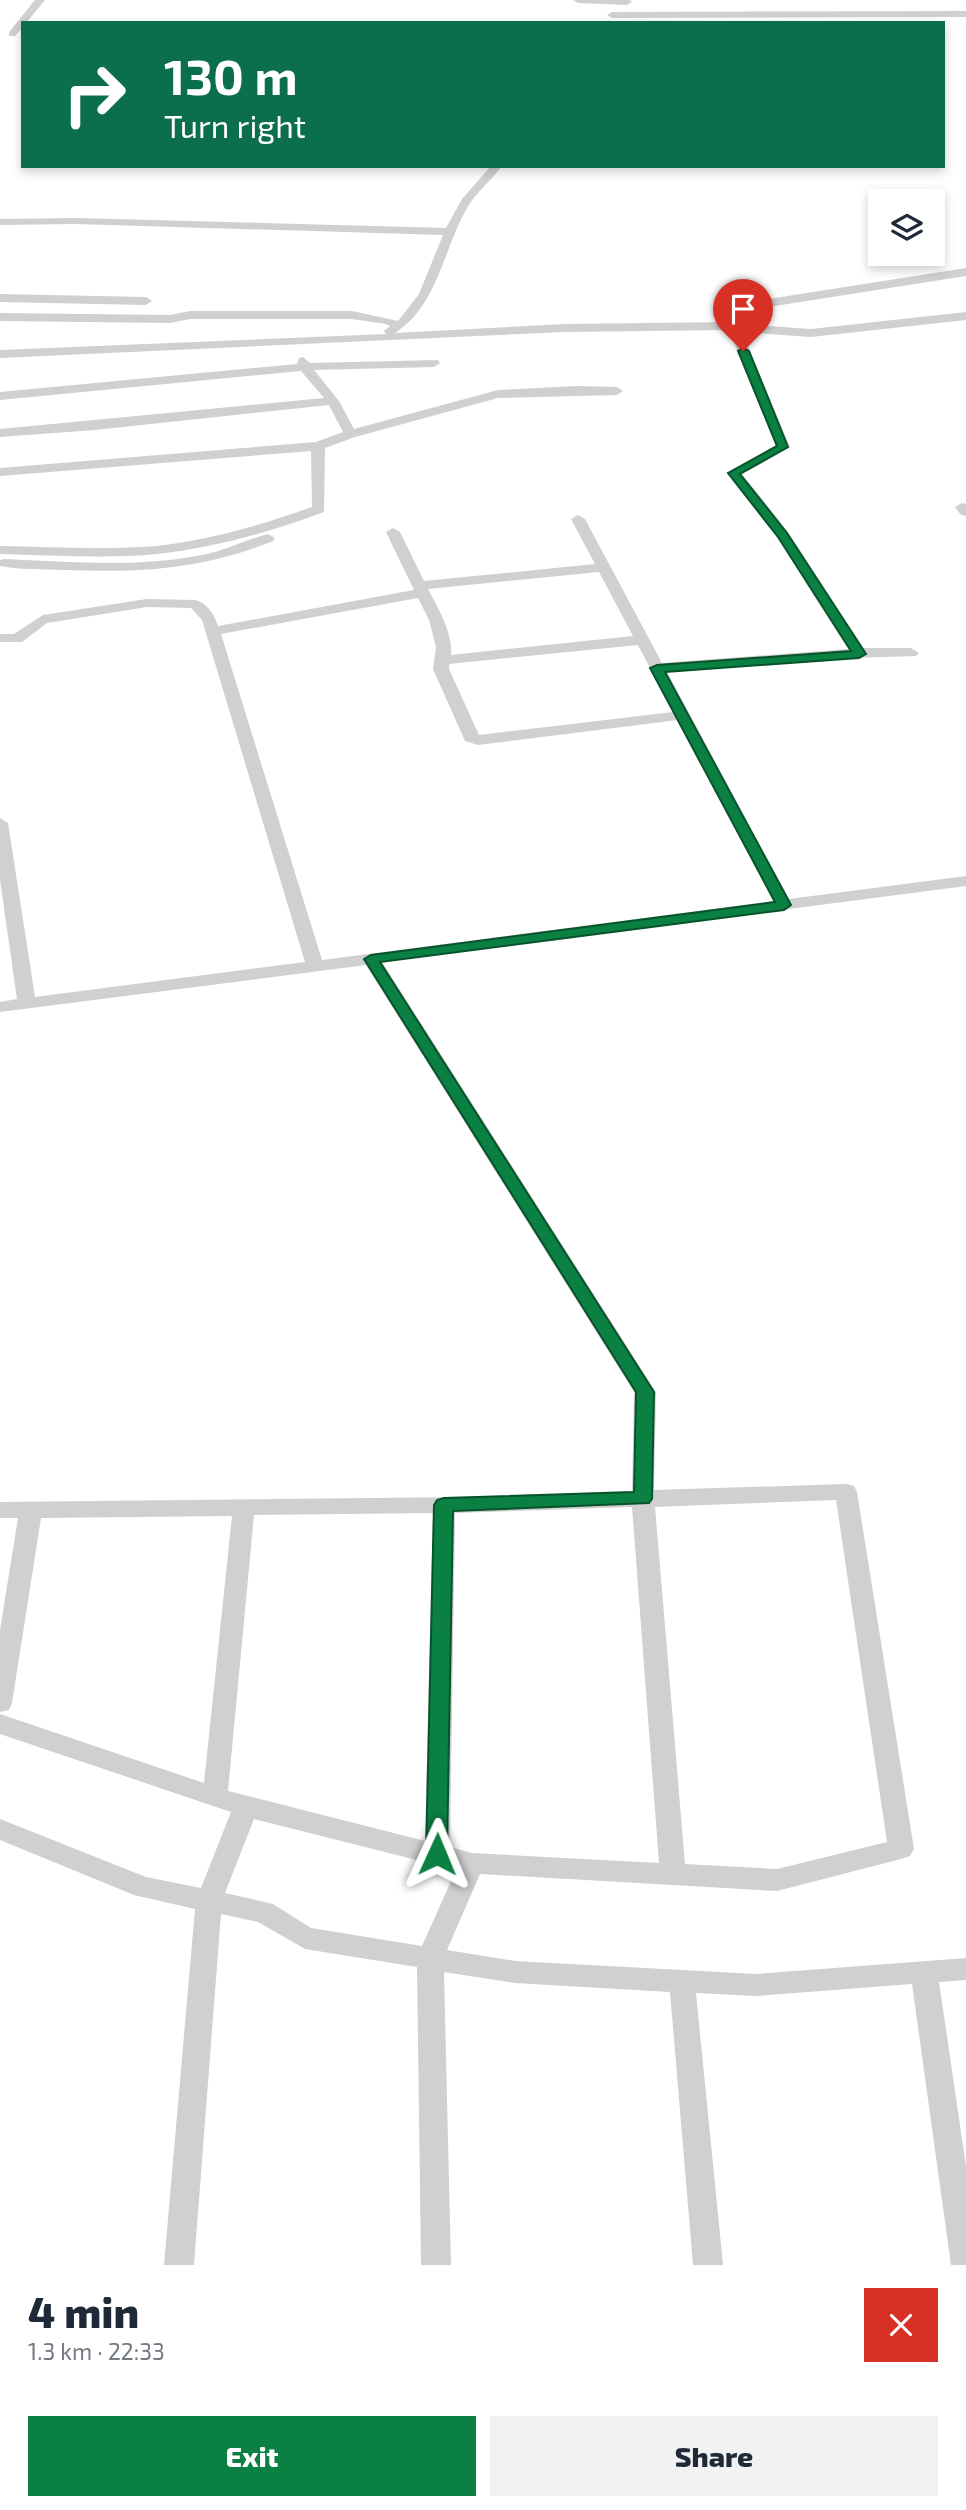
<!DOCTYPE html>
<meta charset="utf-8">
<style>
body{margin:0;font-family:"Exo 2",sans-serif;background:#f2f2f3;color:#1f2937;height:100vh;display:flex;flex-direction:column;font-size:26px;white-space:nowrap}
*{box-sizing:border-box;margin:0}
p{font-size:23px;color:#747a83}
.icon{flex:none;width:38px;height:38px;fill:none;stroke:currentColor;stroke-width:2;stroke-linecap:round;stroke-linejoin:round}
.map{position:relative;height:2265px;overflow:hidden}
.panel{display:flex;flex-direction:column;background:#fff;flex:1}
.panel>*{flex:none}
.hud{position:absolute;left:21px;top:21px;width:924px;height:147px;border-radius:0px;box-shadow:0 4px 10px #0003;background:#0b6e4f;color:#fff;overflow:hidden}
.controls{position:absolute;left:868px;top:189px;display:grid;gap:14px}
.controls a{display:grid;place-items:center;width:77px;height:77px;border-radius:0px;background:#fff;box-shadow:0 4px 10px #0003;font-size:35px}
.pin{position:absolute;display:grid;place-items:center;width:60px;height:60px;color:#fff;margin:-72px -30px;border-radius:50% 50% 50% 0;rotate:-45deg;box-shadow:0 0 7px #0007}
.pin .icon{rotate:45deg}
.me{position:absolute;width:77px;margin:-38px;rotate:1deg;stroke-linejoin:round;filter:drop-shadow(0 0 5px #0008)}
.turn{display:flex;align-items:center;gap:24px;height:147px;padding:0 28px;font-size:32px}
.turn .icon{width:91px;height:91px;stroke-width:2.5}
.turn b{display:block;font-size:49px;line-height:60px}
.round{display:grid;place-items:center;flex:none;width:74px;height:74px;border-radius:0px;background:#f2f2f3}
.head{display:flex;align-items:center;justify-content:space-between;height:119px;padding:0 28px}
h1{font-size:42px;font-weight:800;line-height:52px}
.button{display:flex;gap:14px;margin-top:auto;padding:14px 28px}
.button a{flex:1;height:80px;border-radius:0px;background:#0b8043;color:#fff;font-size:28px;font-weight:800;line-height:80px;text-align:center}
.button a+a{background:#f2f2f3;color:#1f2937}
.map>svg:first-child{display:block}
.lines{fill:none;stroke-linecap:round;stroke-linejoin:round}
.minor{fill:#d0d0d0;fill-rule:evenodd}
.route{fill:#0b8043;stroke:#07532c;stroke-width:2}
</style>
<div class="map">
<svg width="966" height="2265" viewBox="0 0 966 2265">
<rect width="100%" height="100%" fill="#fff"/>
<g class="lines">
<!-- minor -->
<path class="minor" d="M35 0H45L26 23H23V27L15 36H9V32Z
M573 0H630L632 2 627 5 578 3Z
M966 11V17L612 18 607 15 612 12Z
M491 166H502C491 181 476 192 467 208 443 250 438 305 395 333L565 324 729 322 731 308 737 304 966 268V276L743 311 741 324 811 329 966 312V320L811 337 742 332 790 447 742 474 788 532 863 648H911L919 653 916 656 851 658 667 672 789 899 966 876V886L382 962 656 1392 654 1490 846 1484 854 1486 857 1492 914 1849 910 1856 901 1859 777 1891 480 1874 447 1950 515 1961 756 1974 966 1958V1980L939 1982 966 2166V2265H951L912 1984 756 1996 696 1993 723 2265H693L670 1992 515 1983 444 1972 451 2265H421L417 1967 305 1949 258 1922 221 1914 194 2265H164L195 1909 134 1895 0 1840V1819L146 1877 201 1888 231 1812 0 1734V1714L204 1783 232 1516 41 1518 12 1703 9 1710 0 1712V1630L18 1518H0V1502L463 1497 632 1491 634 1392 366 965 0 1012V1002L17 999 0 880V818L8 823 35 997 305 962 202 620 191 608 147 607 47 623 22 642H0V634H14L43 615 147 599 195 600C206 602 215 615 218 626L414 590 386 532 393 528 400 532 424 581 595 564 571 519 578 515 585 519 662 663 848 649 777 537 727 473 776 446 729 330 565 332 0 358V350L386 334 384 331 390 326 386 324 352 319H190L170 323 0 321V313L170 315 190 311H352L398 321 419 294 443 235 76 224 0 225V219L76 218 446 228 462 199ZM599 572 633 636 451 655C453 633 438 608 428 589ZM418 598 429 620 436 647 433 669 465 741 478 745 678 720 773 901 322 960 221 634ZM638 645 673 712 479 735 449 669V664ZM836 1500 887 1842 777 1869 685 1864 655 1507ZM632 1507 659 1863 472 1853 450 1847 455 1513ZM433 1513 425 1841 228 1791 254 1515ZM254 1819 456 1870 422 1946 311 1928 273 1904 225 1893Z
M0 294 146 297 152 301 146 305 0 302Z
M303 357 310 363 438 360 440 363 434 367 314 370 339 401 354 429 498 390 577 386 617 387 623 391 617 395 498 398 355 437 325 448 324 512C270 532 214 548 157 554 105 559 52 555 0 554V546C52 547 104 550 156 546 210 540 261 525 312 507L311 451 0 476V468L316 442 343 432 329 405 95 430 0 437V429L324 398 301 371 0 400V392L297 364 299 358Z
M962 503 966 504V516L961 515 955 507Z
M268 534 275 538 273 541C203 569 140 573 65 570 44 569 21 570 0 566V560L4 559C69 562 137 568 202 555 225 551 245 540 268 534Z"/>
</g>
<!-- route -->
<path class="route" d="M743 348 749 351 788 447 740 474 787 533 866 654 859 658 665 672 791 905 784 910 380 962 654 1392 652 1499 649 1503 453 1511 447 1854 444 1861 437 1863 429 1861 426 1854 434 1505 437 1500 444 1498 634 1492 636 1392 364 959 371 955 775 902 650 668 657 665 851 651 778 537 728 473 777 446 738 351Z"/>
</svg>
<div class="controls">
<a><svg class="icon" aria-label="layers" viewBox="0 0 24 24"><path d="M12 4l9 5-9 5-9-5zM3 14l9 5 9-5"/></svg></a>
</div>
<div class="pin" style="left:743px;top:351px;background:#d93025"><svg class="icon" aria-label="arrive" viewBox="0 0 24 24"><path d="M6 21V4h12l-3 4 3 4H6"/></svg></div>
<svg class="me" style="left:437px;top:1854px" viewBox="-20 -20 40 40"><path d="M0-17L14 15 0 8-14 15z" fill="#0b8043" stroke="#fff" stroke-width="4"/></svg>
<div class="hud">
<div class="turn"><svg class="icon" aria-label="right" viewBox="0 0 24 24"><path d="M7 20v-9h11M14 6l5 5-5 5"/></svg><div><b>130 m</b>Turn right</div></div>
</div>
</div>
<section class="panel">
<div class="head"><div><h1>4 min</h1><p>1.3 km · 22:33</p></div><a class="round" style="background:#d93025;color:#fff"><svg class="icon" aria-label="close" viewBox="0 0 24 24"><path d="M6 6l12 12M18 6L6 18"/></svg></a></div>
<div class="button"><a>Exit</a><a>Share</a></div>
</section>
